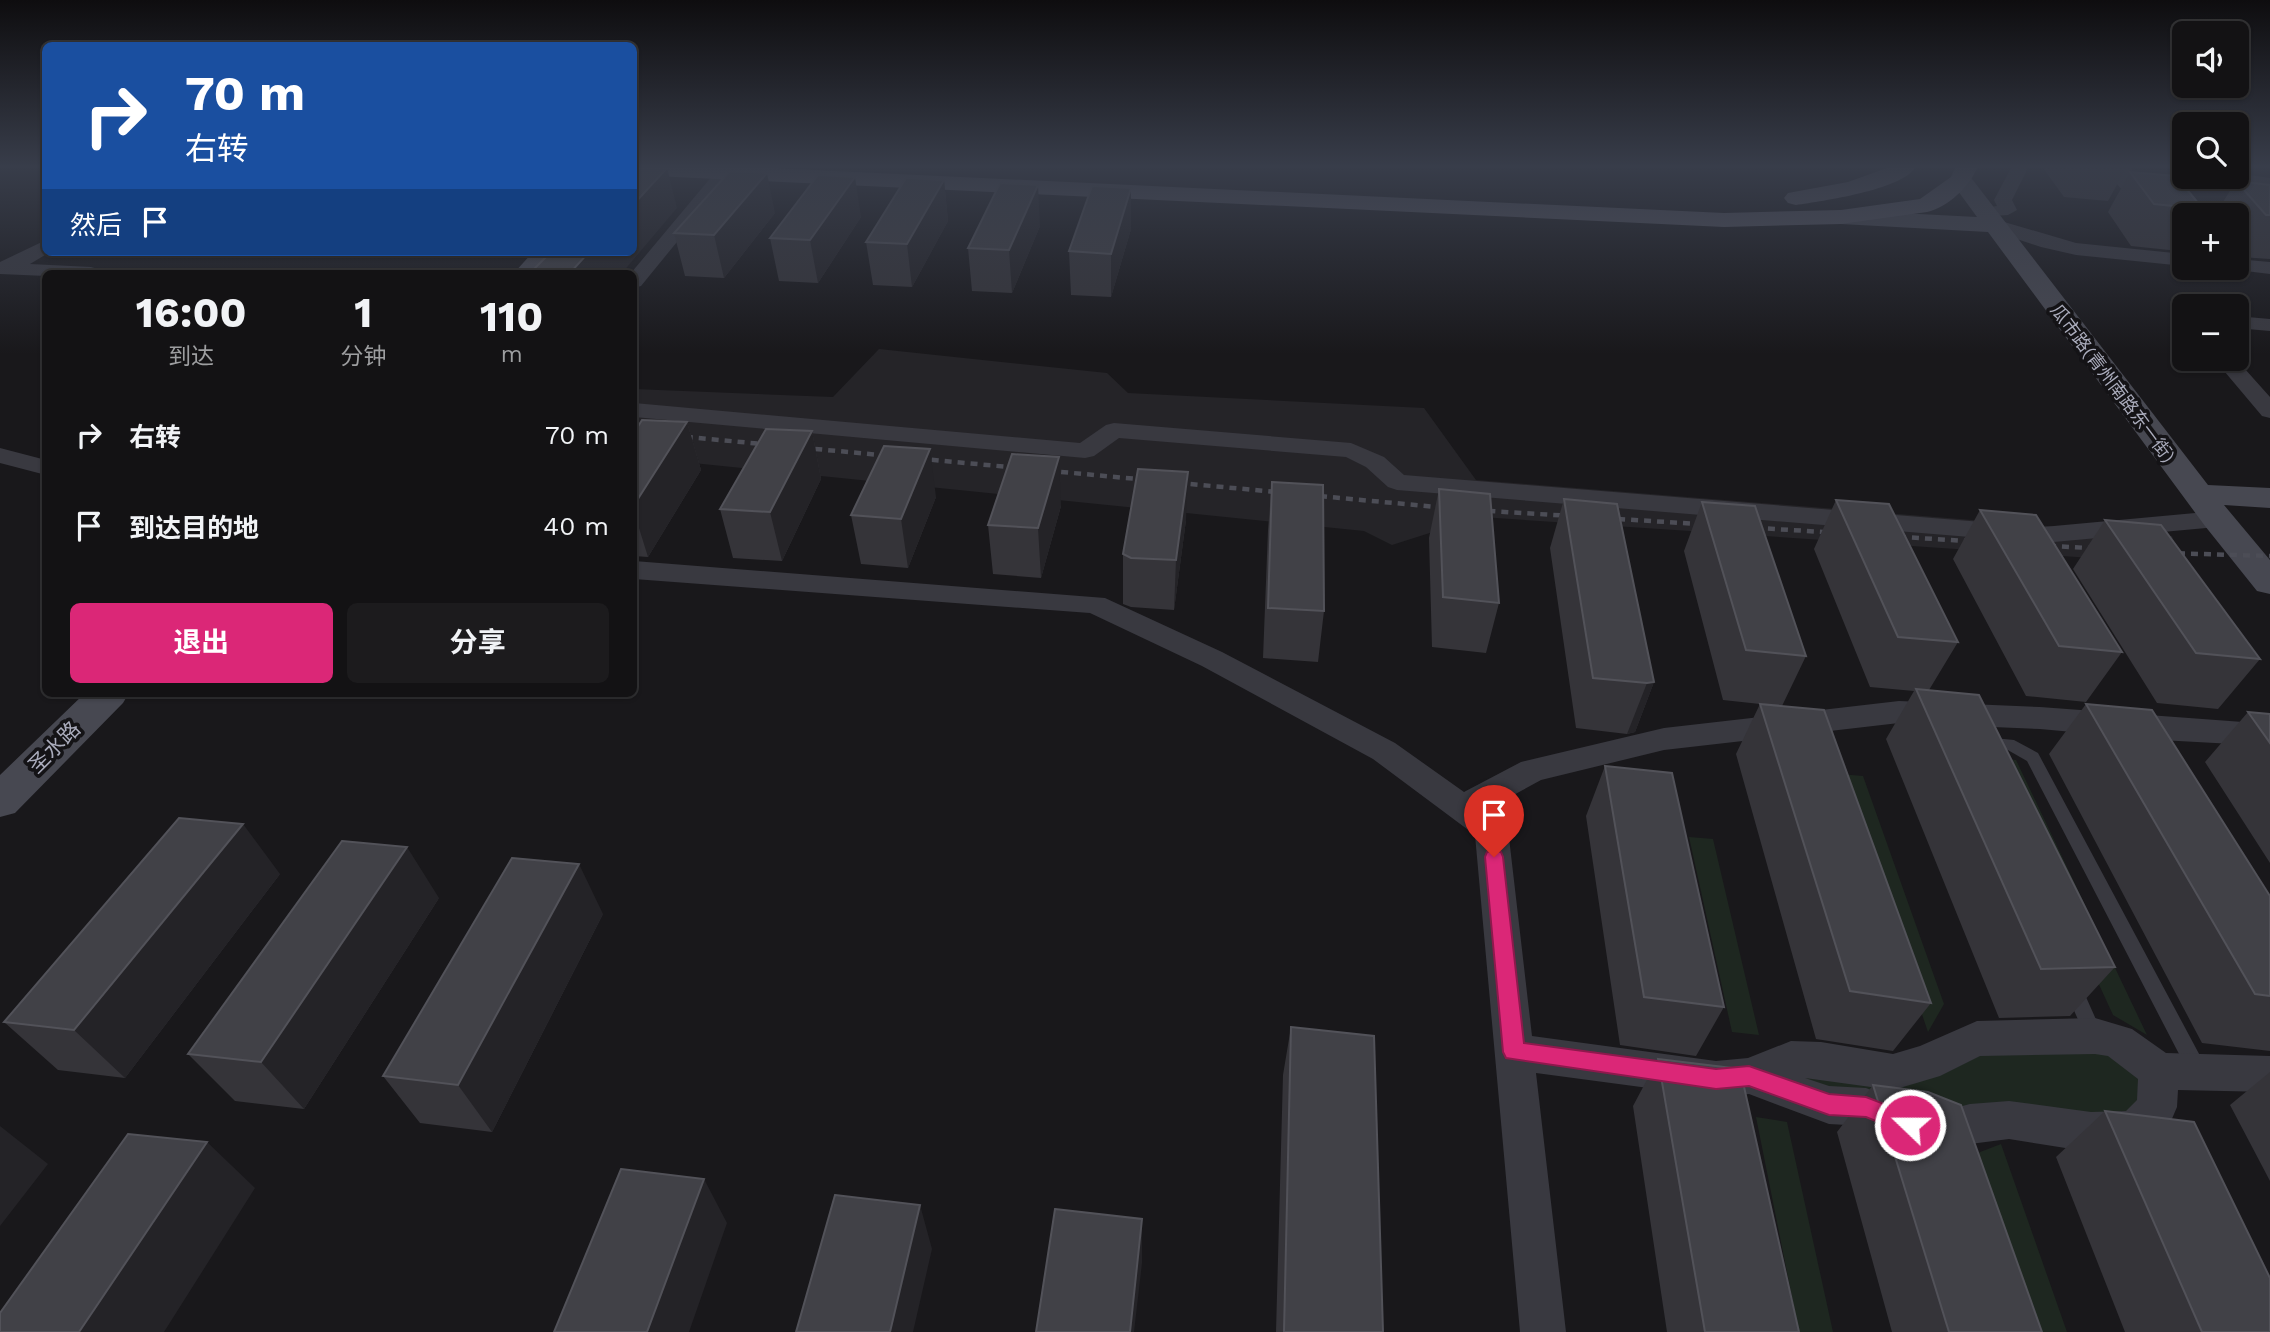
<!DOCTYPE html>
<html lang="zh">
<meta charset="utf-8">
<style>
body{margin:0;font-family:"Work Sans","Noto Sans SC",sans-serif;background:#1c1b1d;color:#f1f3f6;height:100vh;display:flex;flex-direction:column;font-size:26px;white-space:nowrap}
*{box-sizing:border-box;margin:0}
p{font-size:23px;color:#9d9ea0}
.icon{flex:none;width:38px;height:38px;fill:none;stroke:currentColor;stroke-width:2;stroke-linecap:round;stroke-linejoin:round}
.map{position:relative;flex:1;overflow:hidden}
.side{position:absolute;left:42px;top:270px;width:595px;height:427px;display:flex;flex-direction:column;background:#131214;border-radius:10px;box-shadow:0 2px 5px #0004,0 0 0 2px #323234}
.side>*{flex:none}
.guide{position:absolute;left:42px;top:42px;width:595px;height:214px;border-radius:10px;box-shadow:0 2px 5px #0004,0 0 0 2px #323234;background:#1a4fa0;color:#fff;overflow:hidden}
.tools{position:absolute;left:2172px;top:21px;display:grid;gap:14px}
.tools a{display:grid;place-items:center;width:77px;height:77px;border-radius:10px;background:#131214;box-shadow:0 2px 5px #0004,0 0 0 2px #323234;font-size:35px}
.pin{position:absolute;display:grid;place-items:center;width:60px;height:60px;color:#fff;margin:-72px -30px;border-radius:50% 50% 50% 0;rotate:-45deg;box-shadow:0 0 7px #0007}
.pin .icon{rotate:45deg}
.me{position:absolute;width:77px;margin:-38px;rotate:292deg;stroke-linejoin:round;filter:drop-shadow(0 0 5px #0008)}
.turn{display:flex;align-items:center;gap:24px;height:147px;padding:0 28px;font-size:32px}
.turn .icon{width:91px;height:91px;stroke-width:2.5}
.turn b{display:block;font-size:49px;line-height:60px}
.then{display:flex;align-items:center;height:66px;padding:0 28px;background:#0003;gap:14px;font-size:26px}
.eta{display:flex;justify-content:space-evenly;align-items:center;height:119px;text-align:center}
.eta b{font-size:42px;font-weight:700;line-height:49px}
.action{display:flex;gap:14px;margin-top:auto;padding:14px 28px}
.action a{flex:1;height:80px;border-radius:10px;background:#db2777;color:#fff;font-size:28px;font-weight:700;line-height:80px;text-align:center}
.action a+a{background:#1c1b1d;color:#f1f3f6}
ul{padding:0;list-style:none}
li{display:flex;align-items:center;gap:21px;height:91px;padding:0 28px}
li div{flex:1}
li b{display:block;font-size:26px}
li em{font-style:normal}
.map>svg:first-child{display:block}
.built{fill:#252428}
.green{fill:#1e2720}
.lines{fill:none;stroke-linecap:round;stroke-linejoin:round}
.lane{fill:#393940;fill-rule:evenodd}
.street{fill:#393940;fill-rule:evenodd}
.secondary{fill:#474851;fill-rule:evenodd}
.primary{fill:#555560;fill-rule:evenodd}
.rail{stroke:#4c4d56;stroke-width:4.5;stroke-dasharray:7 6;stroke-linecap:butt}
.wall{fill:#353439}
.shaded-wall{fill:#242327}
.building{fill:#414147;stroke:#525259;stroke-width:2}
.route{fill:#db2777;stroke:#8e194d;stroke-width:2}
.labels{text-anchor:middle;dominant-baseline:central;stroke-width:7;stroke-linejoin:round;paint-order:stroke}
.far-street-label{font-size:18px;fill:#aaacbc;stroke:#141316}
.street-label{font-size:21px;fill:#aaacbc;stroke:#141316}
</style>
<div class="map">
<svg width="2270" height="1332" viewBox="0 0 2270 1332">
<rect width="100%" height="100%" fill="#19181b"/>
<!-- built -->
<path class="built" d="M879 349 1107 373 1128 393 1424 408 1476 480 2172 536 2181 564 1466 516 1461 523 1392 545 1364 531 634 457V389L833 397Z"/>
<!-- green -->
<path class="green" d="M1995 758 2016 760 2147 1035 2113 1015Z
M1840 774 1863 776 1944 1004 1928 1032Z
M1689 837 1713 839 1759 1035 1732 1032Z
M2095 1036 2159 1071 2136 1131 1749 1076 1926 1063Z
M1756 1117 1787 1122 1833 1332H1799Z
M2001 1144 2067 1332H2034L1975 1154Z"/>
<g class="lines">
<!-- lane -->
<path class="lane" d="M1984 737 2014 740 2038 753 2205 1065 2207 1071 2205 1077 2198 1080 2191 1077 2027 761 2006 749 1979 746 1977 742 1979 738Z
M2073 980 2079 983 2082 988 2102 1033 2099 1039 2093 1041 2087 1039 2084 1033 2064 988 2067 983Z"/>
<!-- street -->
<path class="street" d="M724 168 733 173 730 177 641 286 634 288V273H631L718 169Z
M2011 168H2028L2012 200 2017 210 2008 215 1979 217 1976 213 1979 209 1997 206 1994 200Z
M2116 168H2132L2130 177 2156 201 2209 209 2218 215C2172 217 2143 218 2112 178Z
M2236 173 2270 178V188L2225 182 2216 177H2236Z
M1994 219 2076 243 2184 254V266L2076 255 2041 247 1987 229 1985 225Z
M46 240V252H50L30 264 91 267 98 269 101 273H46V276L0 274V262Z
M2236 259 2270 262V274L2229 269 2236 268Z
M2236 316 2270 319V331L2236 328Z
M2214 359H2236L2270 397V418L2262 416Z
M634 403 1080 443 1106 425 1114 423 1351 443 1384 457 1404 475 2043 527 2217 511 2226 513 2230 519 2226 525 2217 527 2043 543 1397 490 1388 487 1366 467 1346 457 1119 438 1094 456 1085 458 634 417Z
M0 448 46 460V475L0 463Z
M634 561 1105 598 1222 652 1395 743 1464 792 1521 762 1664 728 1899 701 2040 707 2270 724V746L2160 740 2040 729 1899 723 1664 750 1541 780 1488 809 1503 820 1508 829 1532 1036 1716 1061 1748 1058 1791 1041 1821 1042 1893 1054 1920 1046 1977 1021 2095 1018 2132 1029 2166 1053 2270 1056V1092L2178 1090 2177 1107 2171 1121 2151 1145 2136 1151 2091 1152 2009 1139 1970 1144 1932 1154 1865 1126 1829 1124 1749 1094 1716 1097 1536 1073 1566 1332H1520L1475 835 1373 759 1202 666 1090 613 634 579ZM2095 1054 2108 1056 2138 1079 2137 1100 2126 1111 2091 1112 2009 1101 1970 1104 1932 1114 1866 1088 1829 1086 1805 1078 1893 1090 1940 1076 1980 1056Z"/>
<!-- secondary -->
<path class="secondary" d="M1961 173 1969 175 2208 485 2270 488V508L2224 505 2270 560V594L2257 591 2205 526 1988 232 1841 224 1833 222 1829 217 1833 212 1841 210 1977 217 1950 180 1953 175Z
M533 252H559L541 273H514Z
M85 693H129L123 703 15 813 0 817V775Z"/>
<!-- primary -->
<path class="primary" d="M634 168H772L1724 213 1841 210 1920 199 1951 177 1955 168H1977C1969 187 1948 207 1927 212L1841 224 1724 227 634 175Z
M1887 168H1915C1900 190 1823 201 1796 205L1788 203 1784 198 1788 193 1848 182Z"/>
<!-- rail -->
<path class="rail" d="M634 432 1458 509 1715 525
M1742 527 1840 533
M1886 536 1983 542
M2036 545 2106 549
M2165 553 2270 556"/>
</g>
<!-- wall -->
<path class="wall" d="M2043 168H2126L2108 201 2064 197Z
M2130 172 2203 209 2199 215H2184V241L2179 251 2131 246 2108 212Z
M944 180 948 221 912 287 873 285 866 242Z
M2236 181 2270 185V259L2240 257 2236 253V215H2215Z
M775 213 724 278 685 276 674 233Z
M861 217 818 283 779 281 770 238Z
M1040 226 1012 293 972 291 968 248Z
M1131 229 1111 297 1071 295 1069 251Z
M687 422 701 470 648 557 634 556V433Z
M812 431 821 479 782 561 733 558 720 509Z
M1272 482 1324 611 1318 662 1263 658 1268 530Z
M1439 489 1499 603 1486 653 1432 647 1429 538Z
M936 497 908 568 861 564 851 515Z
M1564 499 1654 682 1635 732 1627 734 1576 728 1550 548Z
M1836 500 1958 642 1929 690 2115 967 2070 1016 1999 1018 1886 739 1914 691 1870 687 1814 549Z
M1702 502 1806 656 1782 706 1931 1003 1893 1051 1816 1039 1736 754 1760 704 1723 700 1684 551Z
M1061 506 1041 578 993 574 988 525Z
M1980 510 2122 652 2086 702 2026 696 1953 559Z
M1186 520 1174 610 1131 607 1123 604V554Z
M2105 520 2260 659 2218 709 2157 703 2073 569Z
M2086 704 2270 896V1051L2202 1043 2049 754Z
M2248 712 2270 714V863L2205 762Z
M1605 766 1724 1007 1696 1056 1620 1045 1586 816Z
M280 874 125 1078 58 1070 4 1022Z
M439 898 304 1109 235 1101 188 1054Z
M603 914 492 1132 420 1123 383 1076Z
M1291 1027 1383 1332H1276L1283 1075Z
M1658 1059 1799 1332H1667L1633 1106Z
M2270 1072V1181L2230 1105Z
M1873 1085 2042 1332H1892L1837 1132Z
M2105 1111 2270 1332H2125L2056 1157Z"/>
<!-- shaded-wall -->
<path class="shaded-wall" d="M667 168 677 208 622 273H570L589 252H634V204Z
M767 173 775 213 724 278 714 235Z
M855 177 861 217 818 283 810 240Z
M944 180 948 221 912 287 907 244Z
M1038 185 1040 226 1012 293 1009 250Z
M1131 188V229L1111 297V254Z
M687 422 701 470 648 557 634 512V505Z
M812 431 821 479 782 561 770 512Z
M930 449 936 497 908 568 901 519Z
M1059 457 1061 506 1041 578 1038 528Z
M1188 472 1186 520 1174 610 1176 560Z
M1654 682 1635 732 1627 734 1647 683Z
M243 824 280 874 125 1078 74 1030Z
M407 847 439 898 304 1109 261 1062Z
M579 864 603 914 492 1132 458 1085Z
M0 1126 48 1164 0 1226Z
M207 1142 255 1188 164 1332H79Z
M704 1179 727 1223 689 1332H647Z
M920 1205 932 1249 913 1332H890Z
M1142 1219V1263L1134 1332H1130Z"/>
<!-- building -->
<path class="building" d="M634 168H667L634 204Z
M730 171 767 173 714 235 674 233Z
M2130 172 2176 176 2203 209 2154 204Z
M818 175 855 177 810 240 770 238Z
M906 178 944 180 907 244 866 242Z
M2236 181 2270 185V215H2266Z
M1000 183 1038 185 1009 250 968 248Z
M1092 186 1131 188 1111 254 1069 251Z
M551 252H589L570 273H530Z
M642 420 687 422 634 505V433Z
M766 429 812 431 770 512 720 509Z
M884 446 930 449 901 519 851 515Z
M1012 454 1059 457 1038 528 988 525Z
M1138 469 1188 472 1176 560 1131 558 1123 554Z
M1272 482 1323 485 1324 611 1268 608Z
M1439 489 1490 494 1499 603 1443 597Z
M1564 499 1617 504 1654 682 1647 683 1593 678Z
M1836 500 1889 504 1958 642 1898 637Z
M1702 502 1755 506 1806 656 1746 650Z
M1980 510 2036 515 2122 652 2059 646Z
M2105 520 2161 525 2260 659 2196 653Z
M1916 689 1979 695 2115 967 2041 969Z
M1760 704 1824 710 1931 1003 1850 991Z
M2086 704 2152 710 2270 896V996L2255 994Z
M2248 712 2270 714V743Z
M1605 766 1672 773 1724 1007 1644 997Z
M179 818 243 824 74 1030 4 1022Z
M342 841 407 847 261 1062 188 1054Z
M512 858 579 864 458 1085 383 1076Z
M1291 1027 1374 1036 1383 1332H1284Z
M1658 1059 1740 1069 1799 1332H1705Z
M1873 1085 1928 1092 1961 1105 2042 1332H1949Z
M2105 1111 2194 1122 2270 1278V1332H2202Z
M128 1134 207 1142 79 1332H0V1313Z
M621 1169 704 1179 647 1332H554Z
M835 1195 920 1205 890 1332H796Z
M1055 1209 1142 1219 1130 1332H1036Z"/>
<!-- sky -->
<linearGradient id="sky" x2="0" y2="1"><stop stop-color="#0e0d0f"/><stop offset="0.47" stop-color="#383d4a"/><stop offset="1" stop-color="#383d4a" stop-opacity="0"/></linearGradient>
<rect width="2270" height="354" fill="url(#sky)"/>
<!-- route -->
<path class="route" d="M1494 850 1501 852 1503 857 1524 1043 1716 1069 1749 1066 1829 1094 1866 1097 1918 1117 1921 1125 1918 1132 1910 1135 1866 1117 1829 1115 1749 1086 1716 1089 1506 1058 1503 1052 1485 857 1487 852Z"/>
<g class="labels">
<!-- far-street labels -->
<g class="far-street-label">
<text transform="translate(2113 383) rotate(53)">瓜市路(青州南路东一街)</text>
</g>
<!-- street labels -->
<g class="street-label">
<text transform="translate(54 747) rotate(-45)">圣水路</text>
</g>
</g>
</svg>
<div class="tools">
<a><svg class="icon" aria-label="sound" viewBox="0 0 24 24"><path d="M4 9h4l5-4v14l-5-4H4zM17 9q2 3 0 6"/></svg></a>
<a><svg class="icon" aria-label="search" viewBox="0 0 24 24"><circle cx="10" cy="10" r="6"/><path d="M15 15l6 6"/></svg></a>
<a>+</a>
<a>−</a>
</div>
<div class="pin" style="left:1494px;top:857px;background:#d93025"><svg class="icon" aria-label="arrive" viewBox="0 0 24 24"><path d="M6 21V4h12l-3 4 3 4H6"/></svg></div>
<svg class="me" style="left:1910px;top:1125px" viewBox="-20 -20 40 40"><circle r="17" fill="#db2777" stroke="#fff" stroke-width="3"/><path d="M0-11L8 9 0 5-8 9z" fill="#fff"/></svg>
<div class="guide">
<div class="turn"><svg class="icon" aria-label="right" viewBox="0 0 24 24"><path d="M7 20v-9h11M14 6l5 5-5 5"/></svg><div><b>70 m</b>右转</div></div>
<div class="then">然后<svg class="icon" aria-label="arrive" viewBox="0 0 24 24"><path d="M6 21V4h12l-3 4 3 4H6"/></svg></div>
</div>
<section class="side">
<div class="eta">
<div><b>16:00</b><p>到达</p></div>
<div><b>1</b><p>分钟</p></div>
<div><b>110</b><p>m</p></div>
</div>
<ul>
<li><svg class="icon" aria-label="right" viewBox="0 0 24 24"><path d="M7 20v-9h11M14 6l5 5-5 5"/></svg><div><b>右转</b></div><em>70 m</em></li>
<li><svg class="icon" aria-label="arrive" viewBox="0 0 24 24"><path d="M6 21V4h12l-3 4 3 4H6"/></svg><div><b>到达目的地</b></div><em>40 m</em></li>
</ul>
<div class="action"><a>退出</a><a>分享</a></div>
</section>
</div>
